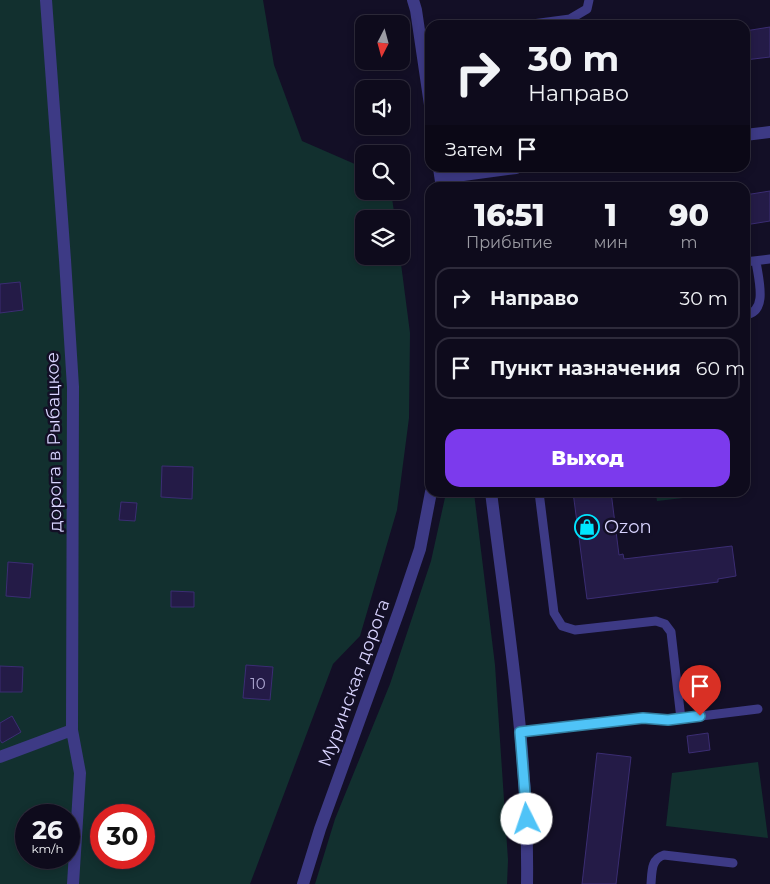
<!DOCTYPE html>
<html lang="ru">
<meta charset="utf-8">
<style>
body{margin:0;font-family:Montserrat,sans-serif;background:#1c1929;color:#f1f3f6;height:100vh;display:flex;flex-direction:column;font-size:19px;white-space:nowrap}
*{box-sizing:border-box;margin:0}
p{font-size:16px;color:#9b9ba3}
.icon{flex:none;width:28px;height:28px;fill:none;stroke:currentColor;stroke-width:2;stroke-linecap:round;stroke-linejoin:round}
.map{position:relative;flex:1;overflow:hidden}
.drawer{position:absolute;left:425px;top:182px;width:325px;height:315px;display:flex;flex-direction:column;background:#0e0b1c;border-radius:15px;box-shadow:0 2px 8px #0003,0 0 0 1px #2e2b3b}
.drawer>*{flex:none}
.banner{position:absolute;left:425px;top:20px;width:325px;height:152px;border-radius:15px;box-shadow:0 2px 8px #0003,0 0 0 1px #2e2b3b;background:#0e0b1c;color:#f1f3f6;overflow:hidden}
.needle{width:32px;rotate:186deg}
.tools{position:absolute;left:355px;top:15px;display:grid;gap:10px}
.tools a{display:grid;place-items:center;width:55px;height:55px;border-radius:10px;background:#0e0b1c;box-shadow:0 2px 8px #0003,0 0 0 1px #2e2b3b;font-size:25px}
.speed{position:absolute;left:15px;top:804px;display:flex;gap:10px;font-size:25px;font-weight:700;text-align:center}
.speed>*{display:grid;place-content:center;width:65px;height:65px;border-radius:50%;background:#0e0b1c;box-shadow:0 2px 8px #0003,0 0 0 1px #2e2b3b;line-height:1}
.speed small{font-size:12px;font-weight:400}
.speed .limit{border:8px solid #d22;background:#fff;color:#111}
.pin{position:absolute;display:grid;place-items:center;width:42px;height:42px;color:#fff;margin:-51px -21px;border-radius:50% 50% 50% 0;rotate:-45deg;box-shadow:0 0 5px #0007}
.pin .icon{rotate:45deg}
.me{position:absolute;width:55px;margin:-28px;rotate:356deg;stroke-linejoin:round;filter:drop-shadow(0 0 4px #0008)}
.turn{display:flex;align-items:center;gap:18px;height:105px;padding:0 20px;font-size:22px}
.turn .icon{width:65px;height:65px;stroke-width:2.5}
.turn b{display:block;font-size:35px;line-height:42px}
.then{display:flex;align-items:center;height:48px;padding:0 20px;background:#0003;gap:10px;font-size:19px}
.eta{display:flex;justify-content:space-evenly;align-items:center;height:85px;text-align:center}
.eta b{font-size:30px;font-weight:800;line-height:35px}
.primary-button{display:flex;gap:10px;margin-top:auto;padding:10px 20px}
.primary-button a{flex:1;height:58px;border-radius:15px;background:#7c3aed;color:#fff;font-size:20px;font-weight:800;line-height:58px;text-align:center}
ul{padding:0;list-style:none}
li{display:flex;align-items:center;gap:15px;height:62px;margin:0 10px 8px;padding:0 10px;border:2px solid #2e2b3b;border-radius:15px}
li div{flex:1}
li b{display:block;font-size:19px}
li em{font-style:normal}
.map>svg:first-child{display:block}
.green{fill:#12302f;fill-rule:evenodd}
.building{fill:#241b47;stroke:#3b2d73}
.lines{fill:none;stroke-linecap:round;stroke-linejoin:round}
.lane{stroke:#3d3a85;stroke-width:9}
.street{stroke:#3d3a85;stroke-width:12}
.route-casing{stroke:#337fa1;stroke-width:12}
.route{stroke:#4fc3f7;stroke-width:9}
.labels{text-anchor:middle;dominant-baseline:central;stroke-width:5;stroke-linejoin:round;paint-order:stroke}
.number-label{font-size:15px;fill:#aca6d1}
.street-label{font-size:18px;fill:#d9d4ff;stroke:#130f26}
.poi-label{font-size:18px;fill:#d9d4ff;stroke:#130f26;text-anchor:start}
</style>
<div class="map">
<svg width="770" height="884" viewBox="0 0 770 884">
<rect width="100%" height="100%" fill="#130f26"/>
<!-- green -->
<path class="green" d="M0 0H263L274 65 302 141 364 168V191H391L395 219H364V256H400L410 333 409 418 397 510 360 636 333 664 250 884H0ZM26 815H69V858H26ZM101 815H144V858H101Z
M446 493H474L495 665 508 860 507 884H315L335 819 390 684 431 561Z
M656 493H709V495L657 501Z
M758 762 768 838 666 826 672 773Z"/>
<!-- building -->
<path class="building" d="M770 27V57L745 60V31Z
M770 191V221L745 225V195Z
M20 282 23 310 0 313V284Z
M162 466 193 467 192 499 161 497Z
M573 492H611L619 555 623 554 624 559 732 546 736 576 718 579V582L587 599Z
M121 502 137 503 135 521 119 520Z
M8 562 33 564 30 598 6 596Z
M171 591 194 592V607H171Z
M246 665 273 667 270 700 243 698Z
M0 666 23 667 22 692H0Z
M12 716 21 732 2 743 0 740V723Z
M708 733 710 750 689 753 687 736Z
M597 753 631 757 616 884H582Z"/>
<g class="lines">
<!-- lane -->
<path class="lane" d="M525 25 570 19 587 9 589 0
M745 262 770 259
M745 315C769 312 758 278 756 261
M539 492 554 613 562 626 575 630 656 621 665 624 671 632 681 719
M521 732 643 718 669 720 758 709
M651 884C652 871 651 859 664 855L733 863"/>
<!-- street -->
<path class="street" d="M46 0 65 260 73 387 72 730 80 773 73 884
M413 0 416 10 430 105
M745 135 770 132
M439 168 442 188
M441 178 516 168
M491 492C507 622 529 753 527 884
M0 757 72 730
M303 884 320 829 400 608 420 549 431 492"/>
</g>
<g class="lines">
<defs>
<path id="route" d="M527 819 520 732 643 718 668 720 700 716"/>
</defs>
<!-- route casing -->
<use href="#route" class="route-casing"/>
<!-- route -->
<use href="#route" class="route"/>
</g>
<!-- icons -->
<defs>
<symbol id="shop-ring" viewBox="-11 -11 22 22"><circle r="9.5" fill="#130f26" stroke="#00e5ff" stroke-width="1.5"/><path d="M-5-2.5h2.3a2.7 3.5 0 0 1 5.4 0H5L5.5 6h-11ZM-1.5-2.5h3a1.5 2.3 0 0 0-3 0Z" fill="#00e5ff"/></symbol>
</defs>
<g fill-rule="evenodd">
<use href="#shop-ring" x="573" y="513" width="28" height="28"/>
</g>
<g class="labels">
<!-- number labels -->
<g class="number-label">
<text x="258" y="683">10</text>
</g>
<!-- street labels -->
<g class="street-label">
<text transform="translate(54 442) rotate(-91)">дорога в Рыбацкое</text>
<text transform="translate(354 683) rotate(-70)">Муринская дорога</text>
</g>
<!-- poi labels -->
<g class="poi-label">
<text x="604" y="527">Ozon</text>
</g>
</g>
</svg>
<div class="tools">
<a><svg class="needle" viewBox="-14 -14 28 28"><path d="M0-13l5 13h-10z" fill="#e53935"/><path d="M0 13l5-13h-10z" fill="#9b9ba3"/></svg></a>
<a><svg class="icon" aria-label="sound" viewBox="0 0 24 24"><path d="M4 9h4l5-4v14l-5-4H4zM17 9q2 3 0 6"/></svg></a>
<a><svg class="icon" aria-label="search" viewBox="0 0 24 24"><circle cx="10" cy="10" r="6"/><path d="M15 15l6 6"/></svg></a>
<a><svg class="icon" aria-label="layers" viewBox="0 0 24 24"><path d="M12 4l9 5-9 5-9-5zM3 14l9 5 9-5"/></svg></a>
</div>
<div class="speed"><div>26<small>km/h</small></div><div class="limit">30</div></div>
<div class="pin" style="left:700px;top:716px;background:#d93025"><svg class="icon" aria-label="arrive" viewBox="0 0 24 24"><path d="M6 21V4h12l-3 4 3 4H6"/></svg></div>
<svg class="me" style="left:527px;top:819px" viewBox="-20 -20 40 40"><circle r="19" fill="#fff"/><path d="M0-13L10 11 0 6-10 11z" fill="#4fc3f7"/></svg>
<div class="banner">
<div class="turn"><svg class="icon" aria-label="right" viewBox="0 0 24 24"><path d="M7 20v-9h11M14 6l5 5-5 5"/></svg><div><b>30 m</b>Направо</div></div>
<div class="then">Затем<svg class="icon" aria-label="arrive" viewBox="0 0 24 24"><path d="M6 21V4h12l-3 4 3 4H6"/></svg></div>
</div>
<section class="drawer">
<div class="eta">
<div><b>16:51</b><p>Прибытие</p></div>
<div><b>1</b><p>мин</p></div>
<div><b>90</b><p>m</p></div>
</div>
<ul>
<li><svg class="icon" aria-label="right" viewBox="0 0 24 24"><path d="M7 20v-9h11M14 6l5 5-5 5"/></svg><div><b>Направо</b></div><em>30 m</em></li>
<li><svg class="icon" aria-label="arrive" viewBox="0 0 24 24"><path d="M6 21V4h12l-3 4 3 4H6"/></svg><div><b>Пункт назначения</b></div><em>60 m</em></li>
</ul>
<div class="primary-button"><a>Выход</a></div>
</section>
</div>
